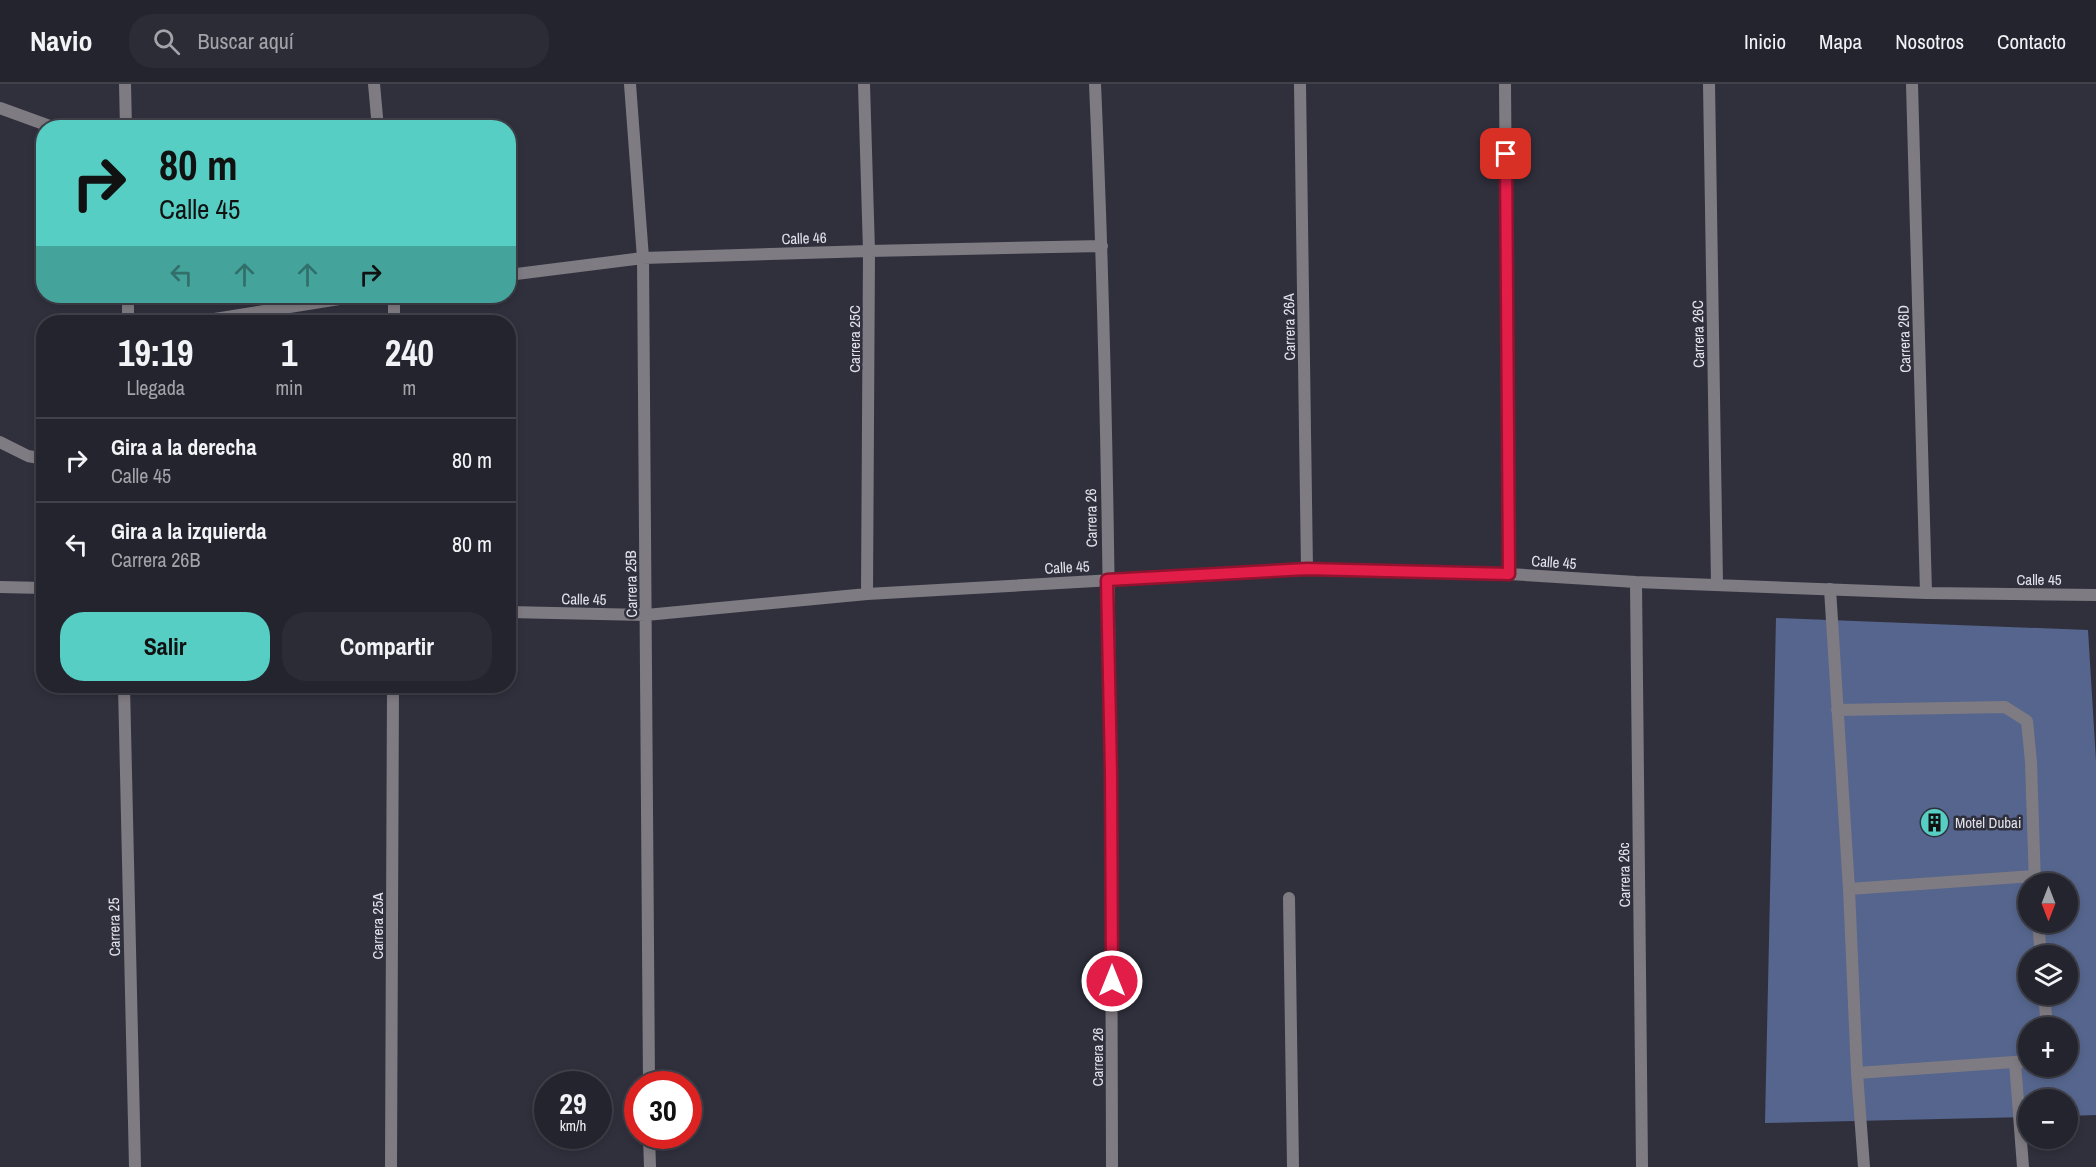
<!DOCTYPE html>
<html lang="es">
<meta charset="utf-8">
<style>
body{margin:0;font-family:"Archivo Narrow",sans-serif;background:#2c2c36;color:#f1f3f6;height:100vh;display:flex;flex-direction:column;font-size:22px;white-space:nowrap}
*{box-sizing:border-box;margin:0}
p{font-size:20px;color:#a3a4aa}
.icon{flex:none;width:33px;height:33px;fill:none;stroke:currentColor;stroke-width:2;stroke-linecap:round;stroke-linejoin:round}
.map{position:relative;flex:1;overflow:hidden}
.drawer{position:absolute;left:36px;top:231px;width:480px;height:378px;display:flex;flex-direction:column;background:#24242e;border-radius:24px;box-shadow:0 3px 9px #0003,0 0 0 2px #41414a}
.drawer>*{flex:none}
.guide{position:absolute;left:36px;top:36px;width:480px;height:183px;border-radius:24px;box-shadow:0 3px 9px #0003,0 0 0 2px #41414a;background:#56cec3;color:#111;overflow:hidden}
.needle{width:39px;rotate:180deg}
.tools{position:absolute;left:2018px;top:789px;display:grid;gap:12px}
.tools a{display:grid;place-items:center;width:60px;height:60px;border-radius:50%;background:#24242e;box-shadow:0 3px 9px #0003,0 0 0 2px #41414a;font-size:30px}
.speed{position:absolute;left:534px;top:987px;display:flex;gap:12px;font-size:30px;font-weight:700;text-align:center}
.speed>*{display:grid;place-content:center;width:78px;height:78px;border-radius:50%;background:#24242e;box-shadow:0 3px 9px #0003,0 0 0 2px #41414a;line-height:1}
.speed small{font-size:15px;font-weight:400}
.speed .limit{border:9px solid #d22;background:#fff;color:#111}
.pin{position:absolute;display:grid;place-items:center;width:51px;height:51px;color:#fff;margin:-26px;border-radius:12px;box-shadow:0 3px 9px #0006}
.me{position:absolute;width:66px;margin:-33px;rotate:0deg;stroke-linejoin:round;filter:drop-shadow(0 0 4px #0008)}
.turn{display:flex;align-items:center;gap:21px;height:126px;padding:0 24px;font-size:27px}
.turn .icon{width:78px;height:78px;stroke-width:2.5}
.turn b{display:block;font-size:42px;line-height:51px}
.lanes{display:flex;align-items:center;height:57px;padding:0 24px;background:#0003;justify-content:center;gap:30px;direction:ltr}
.lanes .off{opacity:.35}
.eta{display:flex;justify-content:space-evenly;align-items:center;height:102px;text-align:center}
.eta b{font-size:36px;font-weight:800;line-height:42px}
.action{display:flex;gap:12px;margin-top:auto;padding:12px 24px}
.action a{flex:1;height:69px;border-radius:24px;background:#56cec3;color:#111;font-size:24px;font-weight:800;line-height:69px;text-align:center}
.action a+a{background:#2c2c36;color:#f1f3f6}
ul{padding:0;list-style:none}
li{display:flex;align-items:center;gap:18px;height:84px;padding:0 24px;border-top:2px solid #41414a}
li div{flex:1}
li b{display:block;font-size:22px}
li em{font-style:normal}
header{display:flex;align-items:center;gap:36px;box-sizing:border-box;height:84px;padding:0 30px;background:#24242e;border-bottom:2px solid #41414a}
header strong{font-size:28px}
nav{display:flex;gap:33px;margin-inline-start:auto;font-size:21px}
.search{width:420px;height:54px;background:#2c2c36;display:flex;align-items:center;gap:15px;box-sizing:border-box;padding:0 21px;border-radius:24px;color:#a3a4aa;font-size:22px}
.map>svg:first-child{display:block}
.building{fill:#55658d;fill-rule:evenodd}
.lines{fill:none;stroke-linecap:round;stroke-linejoin:round}
.service{stroke:#7f7b82;stroke-width:12}
.minor{stroke:#7f7b82;stroke-width:12}
.route-casing{stroke:#92132f;stroke-width:15}
.route{stroke:#e11d48;stroke-width:10}
.labels{text-anchor:middle;dominant-baseline:central;stroke-width:5;stroke-linejoin:round;paint-order:stroke}
.street-label{font-size:15px;fill:#e2e2eb;stroke:#30303d}
.poi-label{font-size:15px;fill:#e2e2eb;stroke:#30303d;text-anchor:start}
</style>
<header>
<strong>Navio</strong>
<div class="search"><svg class="icon" aria-label="search" viewBox="0 0 24 24"><circle cx="10" cy="10" r="6"/><path d="M15 15l6 6"/></svg>Buscar aquí</div>
<nav><a>Inicio</a><a>Mapa</a><a>Nosotros</a><a>Contacto</a></nav>
</header>
<div class="map">
<svg width="2096" height="1083" viewBox="0 0 2096 1083">
<rect width="100%" height="100%" fill="#30303d"/>
<!-- building -->
<path class="building" d="M1776 534 2088 546 2096 677V1031L2067 1032V1016H2028V1033L1765 1039ZM2028 800H2067V838H2028ZM2028 872H2067V910H2028ZM2028 944H2067V982H2028Z"/>
<g class="lines">
<!-- service -->
<path class="service" d="M0 24 55 44
M0 358 28 372 44 375
M1830 505 1849 805 1857 989 1864 1083
M1837 626 2005 623 2027 637 2031 678 2035 800
M1849 805 2034 792
M1289 814 1293 1083
M2038 838 2041 872
M2044 910 2047 944
M2015 978 2023 1083
M1857 989 2028 977"/>
<!-- minor -->
<path class="minor" d="M125 0 126 44
M374 0 378 44
M630 0 643 174 649 1000
M864 0 869 167 867 510
M1095 0C1111 361 1111 722 1112 1083
M1300 0 1307 485
M1505 0 1509 490
M1709 0 1717 500
M1912 0 1926 509
M508 191 643 174 869 167 1102 162
M128 212V238
M394 212V238
M196 238 358 212
M1636 498 1642 1083
M0 503 44 504
M508 528 646 531 867 510 1307 485 1509 490 1636 498 1926 509 2096 511
M124 602 135 1083
M649 1052 650 1083
M391 1083 393 602"/>
</g>
<g class="lines">
<defs>
<path id="route" d="M1112 897 1111 688 1107 496 1307 485 1509 490 1506 70"/>
</defs>
<!-- route casing -->
<use href="#route" class="route-casing"/>
<!-- route -->
<use href="#route" class="route"/>
</g>
<!-- icons -->
<defs>
<symbol id="building-disc" viewBox="-11 -11 22 22"><circle r="9.5" fill="#56cec3" stroke="#30303d"/><path d="M-4-6H4V6H1V3H-1V6H-4ZM-2.5-4.3h1.7v1.8h-1.7ZM.8-4.3h1.7v1.8H.8ZM-2.5-1h1.7V.8h-1.7ZM.8-1h1.7V.8H.8Z" fill="#111"/></symbol>
</defs>
<g fill-rule="evenodd">
<use href="#building-disc" x="1918" y="722" width="33" height="33"/>
</g>
<g class="labels">
<!-- street labels -->
<g class="street-label">
<text transform="translate(804 154) rotate(-2)">Calle 46</text>
<text transform="translate(1289 243) rotate(-91)">Carrera 26A</text>
<text transform="translate(1698 250) rotate(-91)">Carrera 26C</text>
<text transform="translate(854 255) rotate(-90)">Carrera 25C</text>
<text transform="translate(1904 255) rotate(-92)">Carrera 26D</text>
<text transform="translate(1091 434) rotate(-91)">Carrera 26</text>
<text transform="translate(1554 478) rotate(4)">Calle 45</text>
<text transform="translate(1067 483) rotate(-3)">Calle 45</text>
<text x="2039" y="495">Calle 45</text>
<text transform="translate(631 500) rotate(-91)">Carrera 25B</text>
<text transform="translate(584 515) rotate(1)">Calle 45</text>
<text transform="translate(1624 791) rotate(-91)">Carrera 26c</text>
<text transform="translate(377 842) rotate(-90)">Carrera 25A</text>
<text transform="translate(114 843) rotate(-91)">Carrera 25</text>
<text transform="translate(1097 973) rotate(-90)">Carrera 26</text>
</g>
<!-- poi labels -->
<g class="poi-label">
<text x="1955" y="738">Motel Dubai</text>
</g>
</g>
</svg>
<div class="tools">
<a><svg class="needle" viewBox="-14 -14 28 28"><path d="M0-13l5 13h-10z" fill="#e53935"/><path d="M0 13l5-13h-10z" fill="#a3a4aa"/></svg></a>
<a><svg class="icon" aria-label="layers" viewBox="0 0 24 24"><path d="M12 4l9 5-9 5-9-5zM3 14l9 5 9-5"/></svg></a>
<a>+</a>
<a>−</a>
</div>
<div class="speed"><div>29<small>km/h</small></div><div class="limit">30</div></div>
<div class="pin" style="left:1506px;top:70px;background:#d93025"><svg class="icon" aria-label="arrive" viewBox="0 0 24 24"><path d="M6 21V4h12l-3 4 3 4H6"/></svg></div>
<svg class="me" style="left:1112px;top:897px" viewBox="-20 -20 40 40"><circle r="17" fill="#e11d48" stroke="#fff" stroke-width="3"/><path d="M0-11L8 9 0 5-8 9z" fill="#fff"/></svg>
<div class="guide">
<div class="turn"><svg class="icon" aria-label="right" viewBox="0 0 24 24"><path d="M7 20v-9h11M14 6l5 5-5 5"/></svg><div><b>80 m</b>Calle 45</div></div>
<div class="lanes"><svg class="icon off" aria-label="left" viewBox="0 0 24 24"><path d="M17 20v-9H6M10 6l-5 5 5 5"/></svg><svg class="icon off" aria-label="ahead" viewBox="0 0 24 24"><path d="M12 20V5M6 11l6-6 6 6"/></svg><svg class="icon off" aria-label="ahead" viewBox="0 0 24 24"><path d="M12 20V5M6 11l6-6 6 6"/></svg><svg class="icon" aria-label="right" viewBox="0 0 24 24"><path d="M7 20v-9h11M14 6l5 5-5 5"/></svg></div>
</div>
<section class="drawer">
<div class="eta">
<div><b>19:19</b><p>Llegada</p></div>
<div><b>1</b><p>min</p></div>
<div><b>240</b><p>m</p></div>
</div>
<ul>
<li><svg class="icon" aria-label="right" viewBox="0 0 24 24"><path d="M7 20v-9h11M14 6l5 5-5 5"/></svg><div><b>Gira a la derecha</b><p>Calle 45</p></div><em>80 m</em></li>
<li><svg class="icon" aria-label="left" viewBox="0 0 24 24"><path d="M17 20v-9H6M10 6l-5 5 5 5"/></svg><div><b>Gira a la izquierda</b><p>Carrera 26B</p></div><em>80 m</em></li>
</ul>
<div class="action"><a>Salir</a><a>Compartir</a></div>
</section>
</div>
